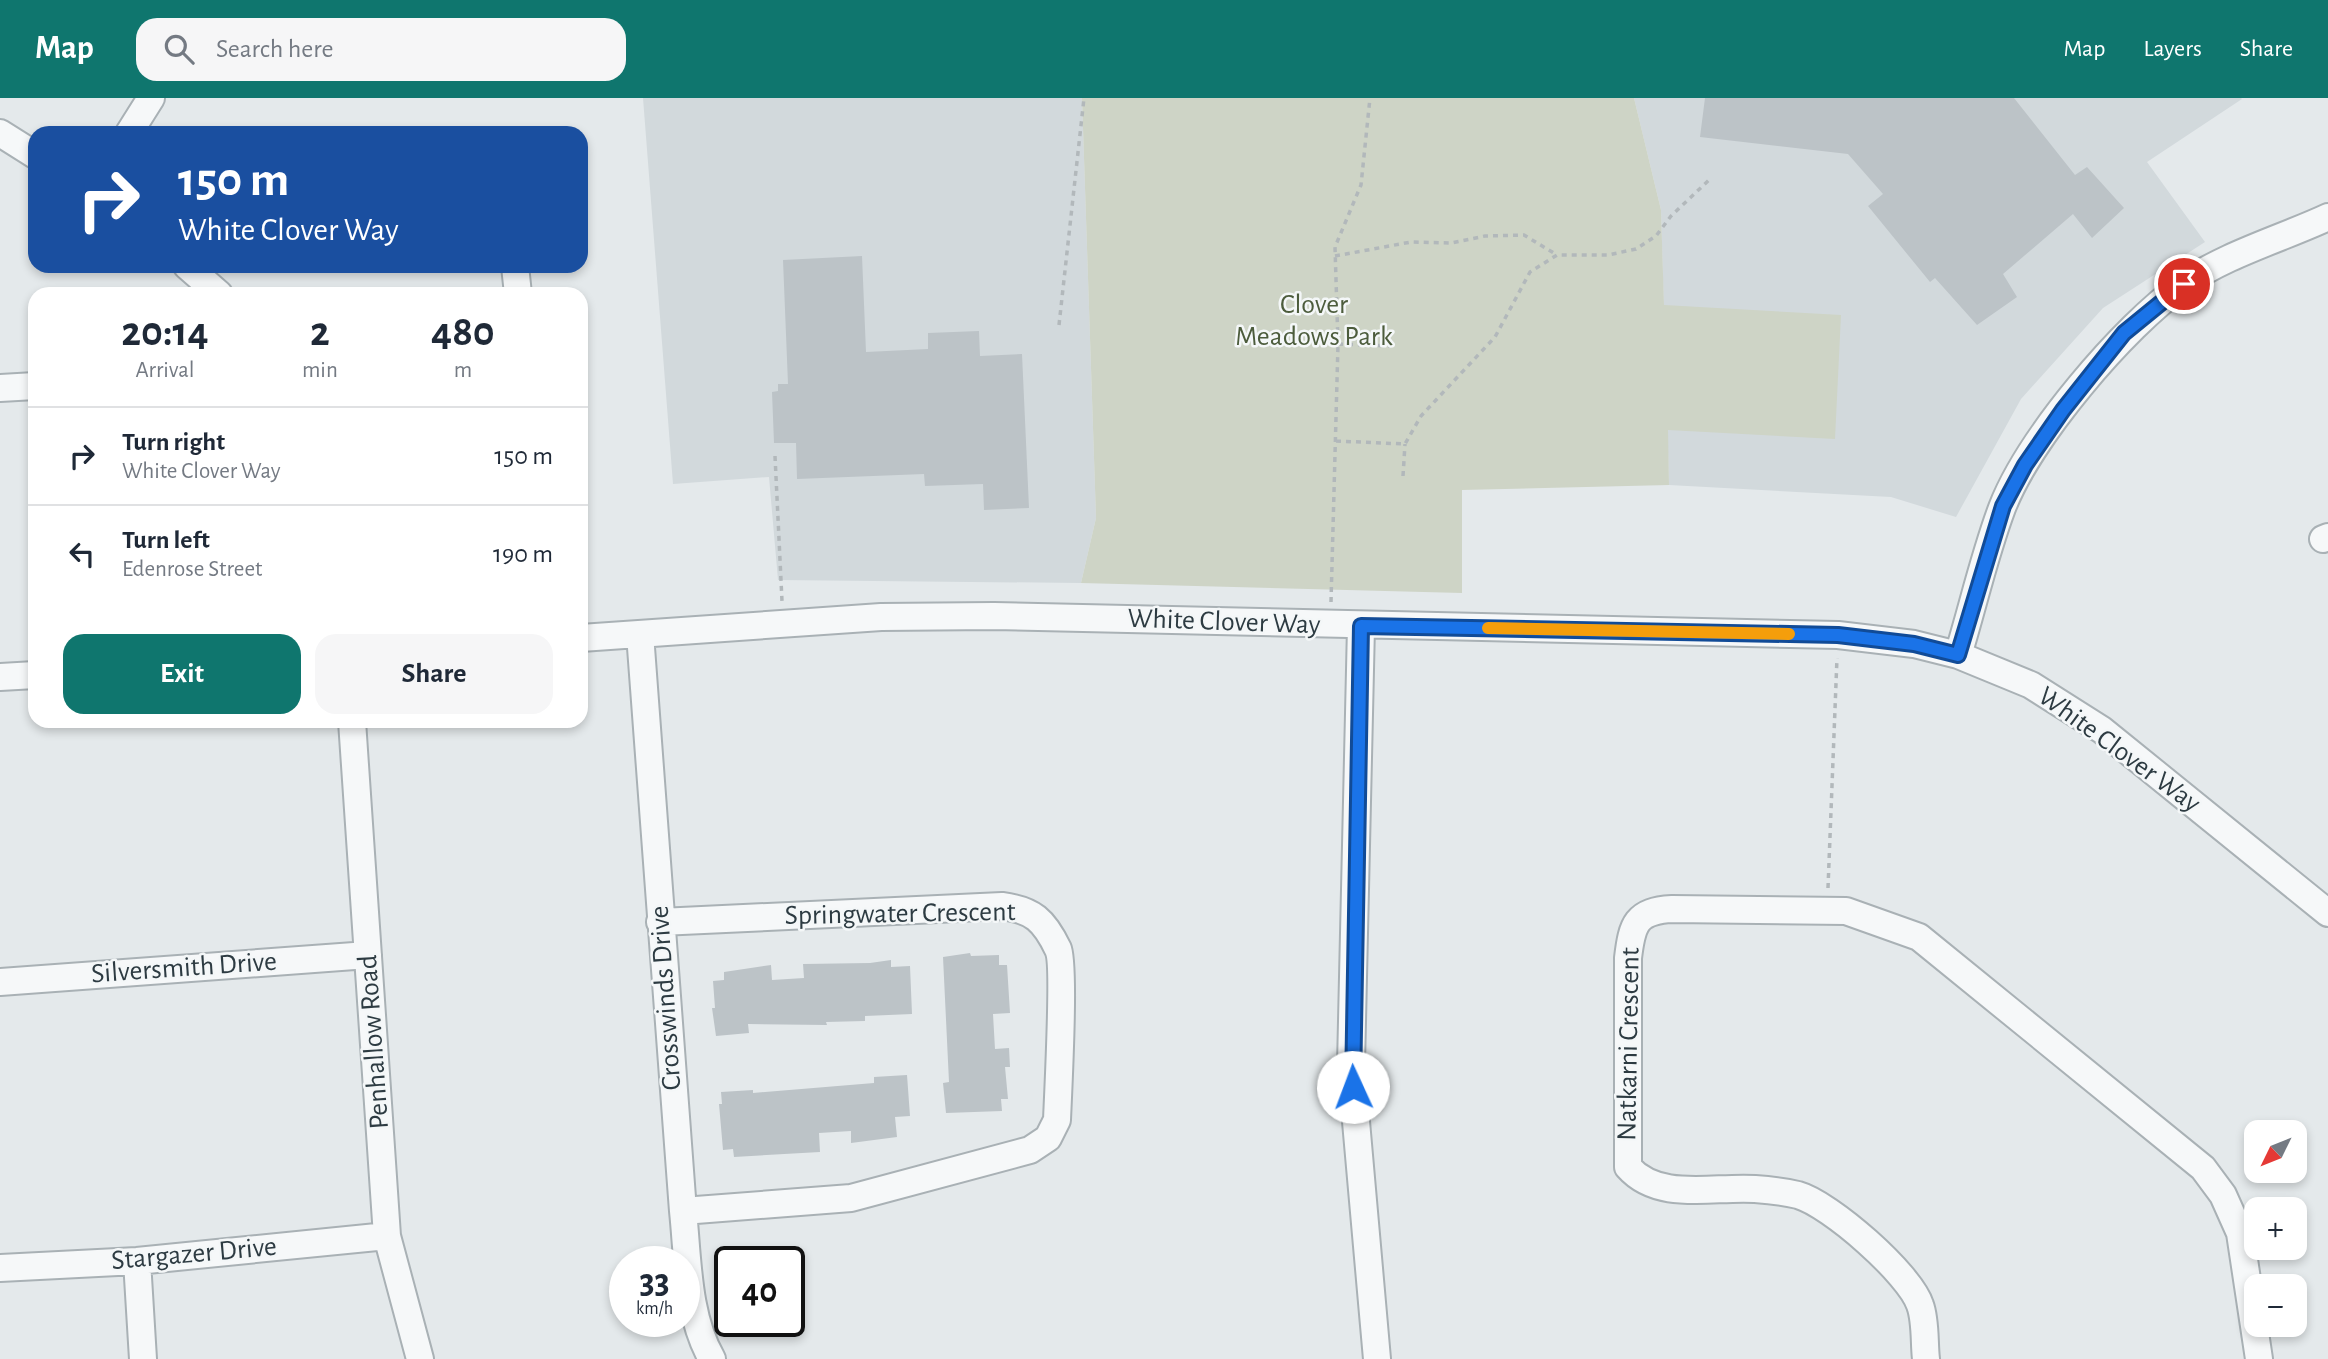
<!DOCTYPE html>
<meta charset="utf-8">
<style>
body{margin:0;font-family:"Alegreya Sans",sans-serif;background:#f6f6f7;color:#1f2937;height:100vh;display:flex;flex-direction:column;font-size:26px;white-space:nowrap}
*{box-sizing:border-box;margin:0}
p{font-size:23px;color:#747a83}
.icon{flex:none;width:38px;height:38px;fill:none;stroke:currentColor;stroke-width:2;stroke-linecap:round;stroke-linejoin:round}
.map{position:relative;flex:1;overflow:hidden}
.side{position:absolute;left:28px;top:189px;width:560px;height:441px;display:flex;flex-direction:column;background:#fff;border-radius:21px;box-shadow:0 4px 10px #0003}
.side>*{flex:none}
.hud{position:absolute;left:28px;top:28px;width:560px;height:147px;border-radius:21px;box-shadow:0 4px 10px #0003;background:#1a4fa0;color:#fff;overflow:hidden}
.needle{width:46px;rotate:227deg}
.tools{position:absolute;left:2244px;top:1022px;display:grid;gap:14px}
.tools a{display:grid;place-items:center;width:63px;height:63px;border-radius:14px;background:#fff;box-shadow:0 4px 10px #0003;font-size:35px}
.speed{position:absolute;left:609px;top:1148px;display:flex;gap:14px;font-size:35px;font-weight:700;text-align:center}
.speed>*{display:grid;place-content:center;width:91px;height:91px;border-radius:50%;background:#fff;box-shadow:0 4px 10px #0003;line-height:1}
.speed small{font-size:18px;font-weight:400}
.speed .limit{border:4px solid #111;border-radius:10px;background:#fff;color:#111}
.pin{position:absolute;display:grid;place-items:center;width:60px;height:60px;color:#fff;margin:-30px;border:4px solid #fff;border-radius:50%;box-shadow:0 2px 7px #0007}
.me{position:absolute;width:77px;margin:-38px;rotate:358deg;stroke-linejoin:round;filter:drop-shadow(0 0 5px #0008)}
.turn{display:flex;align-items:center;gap:24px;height:147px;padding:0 35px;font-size:32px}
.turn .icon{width:91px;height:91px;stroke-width:2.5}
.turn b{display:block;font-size:49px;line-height:60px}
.eta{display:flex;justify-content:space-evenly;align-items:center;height:119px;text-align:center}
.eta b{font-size:42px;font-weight:600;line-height:49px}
.cta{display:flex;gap:14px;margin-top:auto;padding:14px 35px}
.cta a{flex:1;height:80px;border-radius:21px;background:#0f766e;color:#fff;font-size:28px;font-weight:600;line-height:80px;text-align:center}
.cta a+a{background:#f6f6f7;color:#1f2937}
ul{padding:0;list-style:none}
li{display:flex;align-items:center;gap:21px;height:98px;padding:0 35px;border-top:2px solid #e0e1e3}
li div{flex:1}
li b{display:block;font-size:26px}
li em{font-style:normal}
header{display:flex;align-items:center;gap:42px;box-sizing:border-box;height:98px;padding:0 35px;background:#0f766e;color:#fff}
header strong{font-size:33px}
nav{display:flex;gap:38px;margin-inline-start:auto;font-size:24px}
.search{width:490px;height:63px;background:#f6f6f7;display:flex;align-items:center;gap:18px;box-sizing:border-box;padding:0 24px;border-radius:21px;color:#747a83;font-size:26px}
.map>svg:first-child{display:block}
.built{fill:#d2d9dc}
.green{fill:#ced4c6}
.building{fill:#bcc3c7}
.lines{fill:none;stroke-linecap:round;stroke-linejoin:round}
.minor-casing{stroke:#a9b1b5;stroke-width:30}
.path{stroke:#b2b8bb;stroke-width:3.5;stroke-dasharray:5 5;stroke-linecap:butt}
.minor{stroke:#f6f8f9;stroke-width:26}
.route-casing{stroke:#114b97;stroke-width:18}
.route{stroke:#1a73e8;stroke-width:12}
.slow{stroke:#f59e0b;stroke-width:12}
.labels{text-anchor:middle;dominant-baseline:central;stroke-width:5;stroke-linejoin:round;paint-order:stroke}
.park-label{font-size:28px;fill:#4c5c3c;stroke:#f4f7f8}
.street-label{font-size:28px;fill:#2d3b42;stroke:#f4f7f8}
</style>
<header>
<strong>Map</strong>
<div class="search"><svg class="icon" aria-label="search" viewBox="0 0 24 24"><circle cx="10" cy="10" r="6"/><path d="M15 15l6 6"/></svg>Search here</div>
<nav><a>Map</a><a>Layers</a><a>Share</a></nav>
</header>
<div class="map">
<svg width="2328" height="1261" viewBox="0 0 2328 1261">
<rect width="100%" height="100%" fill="#e4e9eb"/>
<!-- built -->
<path class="built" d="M643 0H1082L1096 420 1081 485 778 482 769 379 673 386Z
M1634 0H2241L2242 1 2147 64 2205 144 2103 210 2021 301 1956 419 1891 399 1669 387 1661 112Z"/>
<!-- green -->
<path class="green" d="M1082 0H1634L1661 112 1664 207 1841 217 1835 341 1668 332 1669 387 1462 392V495L1081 485 1096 420Z"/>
<!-- building -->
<path class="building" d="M1705 0H2014L2075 77 2087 69 2124 110 2092 140 2073 116 2003 176 2017 199 1977 227 1935 180 1930 184 1868 108 1883 96 1848 56 1700 39Z
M862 158 866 254 928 251V235L979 233 980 258 1022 256 1029 410 984 412 983 386 925 388 924 376 797 381 796 345H774L772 294 778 293V286H788L783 162Z
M970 855 971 858 999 857V867H1007L1010 915 993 916 995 951 1009 950 1010 969H1005L1008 1001H1001L1002 1013 946 1015 943 985 949 984 943 859Z
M891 862V869L910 868 912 916 865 918V923L826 924 827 927 748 926 749 935 716 938 712 910H715L713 883 724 882V874L771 867 772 882 804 880 803 866 870 865Z
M907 977 910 1018 895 1019 897 1039 851 1045V1033L819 1035 820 1054 734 1059 733 1051 723 1052 719 1006H722L721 994 753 992V995L874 985V979Z"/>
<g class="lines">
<defs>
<path id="minor" d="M0 35 35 57
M129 35 151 0
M187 168 219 196
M515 168 518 196
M0 290 35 288
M2323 441 2328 439
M1361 528 1351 967 1377 1261
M640 536 683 1113C688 1161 687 1218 712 1261
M581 540 881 519 994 518 1838 537 1914 546 1958 557 2031 587 2102 632 2328 815
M1958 557C1973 508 1984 458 2002 410 2029 340 2123 229 2184 186 2224 157 2283 140 2328 119
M0 579 35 577
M352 623 387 1138 420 1261
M660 824 1002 808C1033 812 1044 822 1058 851 1065 865 1058 997 1057 1022L1048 1040 1030 1052 851 1100 683 1113
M0 884 368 857
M137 1163 143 1261
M0 1170 137 1163 387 1138
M1926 1261C1924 1245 1926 1223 1920 1207 1910 1176 1830 1106 1798 1097 1785 1094 1769 1092 1755 1091 1713 1088 1659 1104 1628 1069V860C1632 826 1636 813 1672 811L1846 813 1919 839 2203 1070 2223 1097 2240 1135 2259 1261"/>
</defs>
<!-- minor casing -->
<use href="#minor" class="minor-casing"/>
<!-- path -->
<path class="path" d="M1335 158 1411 144 1451 145 1485 138 1524 137 1557 157
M1059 227 1084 0
M1338 246 1391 248
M1336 343 1405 346 1421 318 1495 239 1530 174 1557 157H1608L1636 151 1656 138 1671 118 1709 82
M775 358 782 503
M1403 378 1405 346
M1331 504 1338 246 1335 149 1361 87 1370 0
M1828 790 1837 560"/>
<!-- minor -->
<use href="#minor" class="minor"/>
</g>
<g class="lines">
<defs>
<path id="route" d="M1353 989 1361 528 1838 537 1914 546 1958 557 2003 408 2025 367 2063 312 2124 235 2184 186"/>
</defs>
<!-- route casing -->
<use href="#route" class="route-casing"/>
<!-- route -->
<use href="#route" class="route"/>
<!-- slow -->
<path class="slow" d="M1488 530 1789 536"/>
</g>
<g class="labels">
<!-- park labels -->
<g class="park-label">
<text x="1314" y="207">Clover<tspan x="1314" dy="32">Meadows Park</tspan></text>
</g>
<!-- street labels -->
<g class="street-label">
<text transform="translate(1224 524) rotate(2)">White Clover Way</text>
<text transform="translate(2119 652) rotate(36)">White Clover Way</text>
<text transform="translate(900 816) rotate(-1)">Springwater Crescent</text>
<text transform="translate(184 870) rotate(-4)">Silversmith Drive</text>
<text transform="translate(666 900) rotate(-94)">Crosswinds Drive</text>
<text transform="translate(374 944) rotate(-94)">Penhallow Road</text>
<text transform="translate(1629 946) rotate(-89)">Natkarni Crescent</text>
<text transform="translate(194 1156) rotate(-5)">Stargazer Drive</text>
</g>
</g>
</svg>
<div class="tools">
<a><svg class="needle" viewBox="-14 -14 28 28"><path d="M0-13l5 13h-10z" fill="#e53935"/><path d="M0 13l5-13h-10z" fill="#747a83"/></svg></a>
<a>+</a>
<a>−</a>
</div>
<div class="speed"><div>33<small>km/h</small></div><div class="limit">40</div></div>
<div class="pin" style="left:2184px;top:186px;background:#d93025"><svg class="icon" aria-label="arrive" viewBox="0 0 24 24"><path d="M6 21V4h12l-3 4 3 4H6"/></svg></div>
<svg class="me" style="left:1353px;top:989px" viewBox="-20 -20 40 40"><circle r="19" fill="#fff"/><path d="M0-13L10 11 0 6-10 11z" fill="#1a73e8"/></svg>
<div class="hud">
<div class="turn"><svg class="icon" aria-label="right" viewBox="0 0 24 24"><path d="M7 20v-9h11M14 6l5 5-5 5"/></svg><div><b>150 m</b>White Clover Way</div></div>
</div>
<section class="side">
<div class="eta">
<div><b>20:14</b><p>Arrival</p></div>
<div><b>2</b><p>min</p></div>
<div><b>480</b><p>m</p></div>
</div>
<ul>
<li><svg class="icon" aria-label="right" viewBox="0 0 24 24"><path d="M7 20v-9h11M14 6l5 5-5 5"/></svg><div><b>Turn right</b><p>White Clover Way</p></div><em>150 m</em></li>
<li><svg class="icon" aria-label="left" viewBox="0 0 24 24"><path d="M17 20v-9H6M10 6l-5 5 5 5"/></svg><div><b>Turn left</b><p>Edenrose Street</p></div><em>190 m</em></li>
</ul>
<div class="cta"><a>Exit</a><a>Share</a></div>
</section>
</div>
